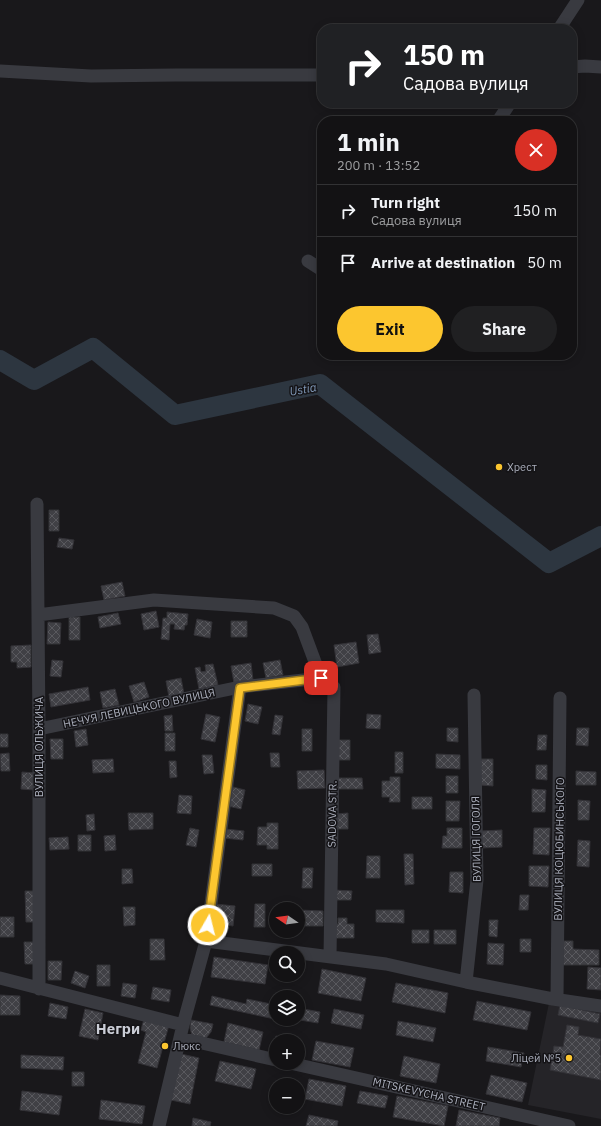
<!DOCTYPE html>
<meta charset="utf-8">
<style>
body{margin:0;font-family:"IBM Plex Sans",sans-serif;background:#202022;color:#f1f3f6;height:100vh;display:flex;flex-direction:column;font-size:15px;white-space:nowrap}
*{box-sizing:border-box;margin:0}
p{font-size:13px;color:#9d9ea0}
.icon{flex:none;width:22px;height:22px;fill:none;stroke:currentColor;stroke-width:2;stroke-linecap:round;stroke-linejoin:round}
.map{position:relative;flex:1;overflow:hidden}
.panel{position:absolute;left:317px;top:116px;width:260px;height:244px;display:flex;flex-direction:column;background:#131214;border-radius:16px;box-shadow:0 2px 10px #0003,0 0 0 1px #323234}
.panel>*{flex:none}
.banner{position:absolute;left:317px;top:24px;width:260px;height:84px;border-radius:16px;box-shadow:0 2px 10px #0003,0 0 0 1px #323234;background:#202124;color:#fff;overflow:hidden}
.needle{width:26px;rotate:283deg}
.fabs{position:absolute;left:269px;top:902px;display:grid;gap:8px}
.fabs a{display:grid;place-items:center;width:36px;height:36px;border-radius:50%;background:#131214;box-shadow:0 2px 10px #0003,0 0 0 1px #323234;font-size:20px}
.pin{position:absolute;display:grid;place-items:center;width:34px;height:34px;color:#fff;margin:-17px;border-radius:8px;box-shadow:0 2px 6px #0006}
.me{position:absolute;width:44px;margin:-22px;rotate:8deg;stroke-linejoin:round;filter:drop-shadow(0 0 3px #0008)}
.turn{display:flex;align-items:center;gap:14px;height:84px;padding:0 20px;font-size:18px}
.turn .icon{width:52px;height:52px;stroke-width:2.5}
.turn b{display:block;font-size:28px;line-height:34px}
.round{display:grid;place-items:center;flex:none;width:42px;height:42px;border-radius:21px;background:#202022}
.overview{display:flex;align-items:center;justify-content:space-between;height:68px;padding:0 20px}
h1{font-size:24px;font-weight:700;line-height:30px}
.cta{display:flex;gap:8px;margin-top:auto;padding:8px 20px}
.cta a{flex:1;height:46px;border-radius:24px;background:#fcc62f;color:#111;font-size:16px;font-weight:700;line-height:46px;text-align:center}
.cta a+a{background:#202022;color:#f1f3f6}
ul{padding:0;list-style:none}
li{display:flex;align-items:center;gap:12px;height:52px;padding:0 20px;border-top:1px solid #323234}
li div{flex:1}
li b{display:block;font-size:15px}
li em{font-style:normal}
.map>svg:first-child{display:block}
.built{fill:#252428}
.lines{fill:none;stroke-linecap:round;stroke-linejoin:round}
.river{stroke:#2d3640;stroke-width:20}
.building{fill:url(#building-cross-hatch);stroke:#333237}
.minor{stroke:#393a40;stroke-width:13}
.route-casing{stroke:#a4811f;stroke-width:10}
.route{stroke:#fcc62f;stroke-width:7}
.poi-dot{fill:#fcc62f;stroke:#141316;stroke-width:1.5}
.labels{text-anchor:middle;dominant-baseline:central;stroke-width:3;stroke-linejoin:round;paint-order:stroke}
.poi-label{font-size:11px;fill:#aaaebb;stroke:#141316;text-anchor:start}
.street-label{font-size:11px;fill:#aaaebb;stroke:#141316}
.water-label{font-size:12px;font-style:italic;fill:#8099b8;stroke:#141316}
.district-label{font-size:15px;font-weight:bold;fill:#cbced7;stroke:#141316}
</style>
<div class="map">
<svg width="601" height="1126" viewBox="0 0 601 1126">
<defs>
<pattern id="building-cross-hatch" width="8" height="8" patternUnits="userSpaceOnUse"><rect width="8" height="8" fill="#404045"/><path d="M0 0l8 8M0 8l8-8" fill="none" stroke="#59595e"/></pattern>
</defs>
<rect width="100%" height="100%" fill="#19181b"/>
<!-- built -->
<path class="built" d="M549 1003 601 1012V1119L528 1105Z"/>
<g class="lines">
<!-- river -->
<path class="river" d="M0 360 34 380 93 348 175 415 320 384 549 563 601 536"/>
</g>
<!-- building -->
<path class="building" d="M49 510H59V531H49Z
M59 538 74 540 72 549 57 547Z
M122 582 125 596 104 600 101 586Z
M156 611 159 627 144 630 141 614Z
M167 612 188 614 187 625H185L184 630 174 629 175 624H170L169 640 161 639 163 618H167Z
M118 613 121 624 100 628 98 617Z
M69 617H80V640H69Z
M197 619 212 622 210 638 194 635Z
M231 621H247V637H231Z
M48 622 61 623 60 644H47Z
M378 634 381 652 369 654 367 635Z
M356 642 359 663 337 667 334 645Z
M31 645V667L17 668V662H11V646Z
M52 660 63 661 61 677 50 676Z
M280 660 283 675 266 678 263 663Z
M251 663 253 680 234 683 231 666Z
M213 664 218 685 199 689 195 668 200 667 201 672 206 671 205 665Z
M181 678 184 694 169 697 166 681Z
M144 682 149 697 134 702 129 686Z
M88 687 90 700 51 707 49 694Z
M115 689 119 705 103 708 100 692Z
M248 704 262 707 258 724 245 721Z
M206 714 220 717 215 742 201 739Z
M367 714 381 715 380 729 366 728Z
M172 715 173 731H165L164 716Z
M275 715 283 716 280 735 272 734Z
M447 728H458V742L447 741Z
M577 728H589L588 746 576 745Z
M86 729 88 745 76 747 74 731Z
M302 729H312V751H302Z
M165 733H175V751H165Z
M0 734H8V747H0Z
M538 735H547L546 750H537Z
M50 739H63V759H51Z
M338 740H350V760H337Z
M395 752H403V773H395Z
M9 753 10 771H1L0 754Z
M270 753H279L280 767H271Z
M436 754 460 755V769L436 768Z
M202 755H212L214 773 204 774Z
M113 759 114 772 93 773 92 760Z
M481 759H493V786L480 785Z
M169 761H176L177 777 170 778Z
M536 765H547V780L536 779Z
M324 770 325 788 298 789 297 771Z
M576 771 596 772V785H576Z
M22 772 35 773 34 790 21 789Z
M446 776H458V793H446Z
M390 777H400V802H389L390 797H382V781H390Z
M338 778H362L363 789H338Z
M233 787 245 790 241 809 228 806Z
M532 789 546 790 545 812H532Z
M179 795 192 796 191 814 177 813Z
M412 797H432V809H412Z
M578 800 590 801 589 820H578Z
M446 801H460L459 821H446Z
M128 813H153V829L129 830Z
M348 813V829H336V814Z
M94 814 95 830 87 831 86 815Z
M267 823H278V849H267V845H257L258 827H267Z
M190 828 199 830 196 847 186 845Z
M447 828H462V848H442L443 836H447Z
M534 828H550L549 855 533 854Z
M225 829 244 831 243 840 224 838Z
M502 830V847L482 848 481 831Z
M78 835H91V851H78Z
M115 835 116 850 105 851 104 836Z
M68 837 69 849 50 850 49 838Z
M578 840 590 841 589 867 577 866Z
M404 854H413L414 884 405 885Z
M367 856H380V878H366Z
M252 864H272V876H252Z
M529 866H549L548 887 529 886Z
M303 868H313L312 888H302Z
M122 869H132L133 883 122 884Z
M450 872H463V893L449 892Z
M334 890 352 891 351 900H334Z
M25 891H34L35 922H26Z
M520 895H529L528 910H519Z
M215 904 235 906 233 926 212 923Z
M255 904H265V927H254Z
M123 907H135V925L124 926Z
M298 910 323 911V926H298Z
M376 910H404V923L376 922Z
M0 917H14V937H0Z
M338 918H347V924H354V938H334V924H338Z
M489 920H498L497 937 489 936Z
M412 930H429V943H412Z
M434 930H456V944H434Z
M150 939H164L165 960H150Z
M520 939H531V952H520Z
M563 941H573V949L599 950V965H563Z
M24 942H33L34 964H25Z
M488 943 504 944 503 965 487 964Z
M214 957 268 965 265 984 211 977Z
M48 961H62L61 980H48Z
M97 965H110V986H97Z
M588 967 601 968V990L587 989Z
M322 969 366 978 361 1001 318 993Z
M75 971 89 976 85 988 71 983Z
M123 983 137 985 135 998 121 996Z
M396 983 448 993 445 1013 392 1002Z
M153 987 171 990 169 1002 151 999Z
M0 995 20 996V1015H0Z
M212 996 246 1004 247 999 276 1005V1019L279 1020 210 1005Z
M477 1001 531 1012 527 1030 473 1020Z
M50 1003 68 1007 66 1019 48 1016Z
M560 1005 600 1014 598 1023 558 1015Z
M298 1008 320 1012 318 1023 294 1019H298Z
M85 1009 103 1013 98 1040 79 1036Z
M334 1009 364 1015 361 1029 331 1023Z
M144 1019 169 1025 157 1068 138 1063 146 1032 141 1030Z
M191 1020 213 1024 211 1032 206 1038 192 1035 190 1028Z
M398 1021 436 1028 433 1042 396 1035Z
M228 1023 263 1032 259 1050 224 1042Z
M567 1025 579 1027 578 1035 601 1039 600 1055H601V1080L550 1070 554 1046 563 1047Z
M276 1036 299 1041 298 1045V1041H276V1053L273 1052Z
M316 1041 354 1048 350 1067 312 1060Z
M488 1047 524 1053 521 1067 486 1061Z
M181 1054 199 1058 190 1104 171 1100Z
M21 1055 64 1057 63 1070 21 1068Z
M404 1056 440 1064 436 1083 400 1076Z
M220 1061 256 1069 251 1089 215 1081Z
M72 1072H84V1086H72Z
M491 1075 527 1083 522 1102 486 1094Z
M309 1079 346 1086 342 1106 305 1099Z
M22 1091 62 1096 59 1115 20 1110Z
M360 1091 388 1096 385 1108 357 1103Z
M397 1096 448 1106 444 1126 393 1117Z
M101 1100 145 1106 142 1124 99 1119Z
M459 1110 500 1118 499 1126H456Z
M309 1115 338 1121 337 1126H306Z
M193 1118 211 1122 210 1126H192Z"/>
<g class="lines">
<!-- minor -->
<path class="minor" d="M559 29 578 0
M572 67 585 66 601 67
M0 71 91 76 176 75H322
M498 121 510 103
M308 261 322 270
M37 504 39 729V989
M38 615 154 600 274 608 294 616 302 627 321 678
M39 729 240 687
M206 941 240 687 321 678 334 687 330 957
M0 978 183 1025 159 1126
M466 982 477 880 474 695
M557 999 560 698
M183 1025 206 941 386 964 466 982 553 999 601 1006
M180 1038 276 1060
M290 1063 569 1126"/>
</g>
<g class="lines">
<defs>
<path id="route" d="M208 925 240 688 321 678"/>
</defs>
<!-- route casing -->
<use href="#route" class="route-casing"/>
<!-- route -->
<use href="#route" class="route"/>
</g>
<!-- markers -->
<g class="poi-dot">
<circle cx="499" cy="467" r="4"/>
<circle cx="165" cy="1046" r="4"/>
<circle cx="569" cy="1058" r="4"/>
</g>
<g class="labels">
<!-- poi labels -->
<g class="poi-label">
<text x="507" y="467">Хрест</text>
<text x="173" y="1046">Люкс</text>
<text x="561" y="1058" text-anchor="end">Ліцей №5</text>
</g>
<!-- street labels -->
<g class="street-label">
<text transform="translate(139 708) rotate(-12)">НЕЧУЯ ЛЕВИЦЬКОГО ВУЛИЦЯ</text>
<text transform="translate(39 747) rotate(-90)">ВУЛИЦЯ ОЛЬЖИЧА</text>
<text transform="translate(332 814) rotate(-89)">SADOVA STR.</text>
<text transform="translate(476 839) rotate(-91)">ВУЛИЦЯ ГОГОЛЯ</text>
<text transform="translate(559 849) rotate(-89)">ВУЛИЦЯ КОЦЮБИНСЬКОГО</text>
<text transform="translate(429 1094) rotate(13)">MITSKEVYCHA STREET</text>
</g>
<!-- water labels -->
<g class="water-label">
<text transform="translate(303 389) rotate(-10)">Ustia</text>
</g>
<!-- district labels -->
<g class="district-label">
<text x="118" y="1028">Негри</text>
</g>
</g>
</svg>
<div class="fabs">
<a><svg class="needle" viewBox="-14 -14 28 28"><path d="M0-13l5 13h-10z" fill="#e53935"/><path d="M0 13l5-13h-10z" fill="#9d9ea0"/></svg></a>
<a><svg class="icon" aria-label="search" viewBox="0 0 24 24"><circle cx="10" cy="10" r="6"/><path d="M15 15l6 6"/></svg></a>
<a><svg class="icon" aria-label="layers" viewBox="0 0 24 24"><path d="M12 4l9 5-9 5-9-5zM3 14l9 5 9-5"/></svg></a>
<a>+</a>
<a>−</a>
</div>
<div class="pin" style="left:321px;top:678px;background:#d93025"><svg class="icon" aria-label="arrive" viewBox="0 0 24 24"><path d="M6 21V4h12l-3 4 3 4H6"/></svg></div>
<svg class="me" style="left:208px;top:925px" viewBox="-20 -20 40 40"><circle r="17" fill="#fcc62f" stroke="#fff" stroke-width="3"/><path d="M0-11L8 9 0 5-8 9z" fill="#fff"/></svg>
<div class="banner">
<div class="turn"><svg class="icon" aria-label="right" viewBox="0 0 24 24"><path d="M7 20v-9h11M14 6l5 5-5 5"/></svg><div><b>150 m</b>Садова вулиця</div></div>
</div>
<section class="panel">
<div class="overview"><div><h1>1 min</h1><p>200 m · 13:52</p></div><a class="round" style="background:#d93025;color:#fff"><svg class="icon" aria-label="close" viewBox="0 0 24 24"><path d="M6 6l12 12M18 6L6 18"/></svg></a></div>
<ul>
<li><svg class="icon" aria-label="right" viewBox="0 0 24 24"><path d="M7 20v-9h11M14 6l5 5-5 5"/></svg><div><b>Turn right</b><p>Садова вулиця</p></div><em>150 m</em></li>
<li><svg class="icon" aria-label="arrive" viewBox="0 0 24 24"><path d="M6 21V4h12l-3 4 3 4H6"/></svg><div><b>Arrive at destination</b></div><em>50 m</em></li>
</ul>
<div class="cta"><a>Exit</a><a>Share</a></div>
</section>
</div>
